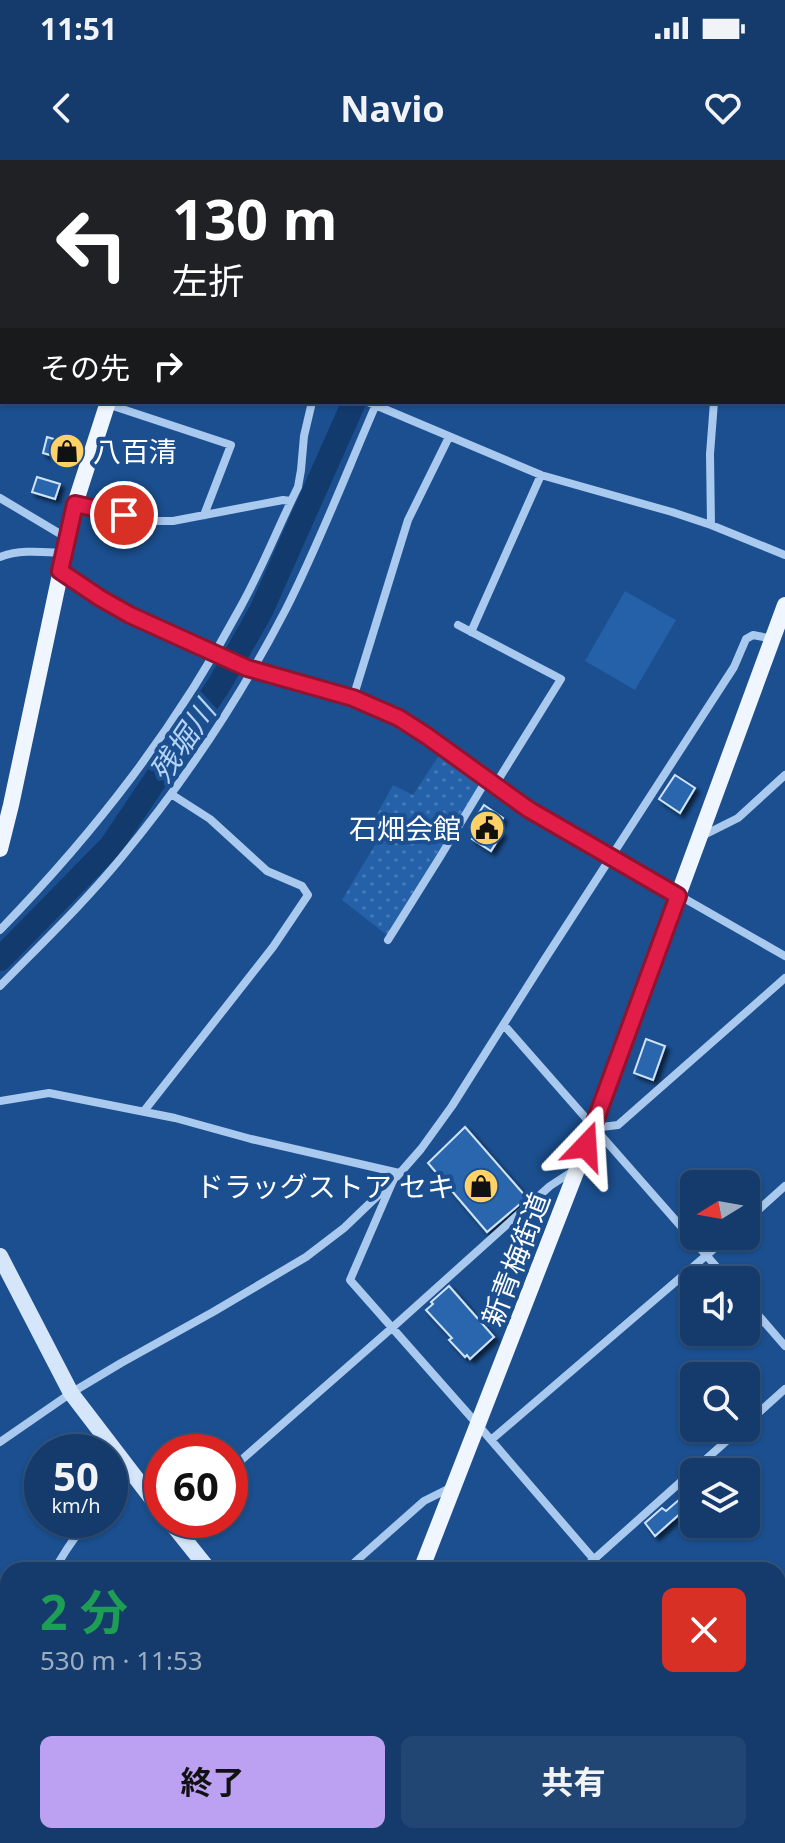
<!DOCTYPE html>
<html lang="ja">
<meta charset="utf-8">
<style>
body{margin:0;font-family:"Noto Sans","Noto Sans JP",sans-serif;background:#214673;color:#f1f3f6;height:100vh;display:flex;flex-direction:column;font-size:30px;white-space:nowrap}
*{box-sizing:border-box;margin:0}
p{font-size:26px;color:#9dadc1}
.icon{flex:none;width:44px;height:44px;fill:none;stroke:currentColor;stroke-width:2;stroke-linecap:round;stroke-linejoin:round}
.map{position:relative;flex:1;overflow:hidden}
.details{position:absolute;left:0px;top:1402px;width:786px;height:282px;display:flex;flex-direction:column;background:#143b6b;border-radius:24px 24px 0 0;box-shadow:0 2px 6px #0004,0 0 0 2px #33557e}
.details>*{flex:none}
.banner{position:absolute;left:0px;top:0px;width:786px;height:244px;box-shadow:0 2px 6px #0004,0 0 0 2px #33557e;background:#202124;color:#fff;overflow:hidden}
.needle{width:52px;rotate:259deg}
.fabs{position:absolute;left:680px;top:1010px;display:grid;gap:16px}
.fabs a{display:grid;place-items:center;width:80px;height:80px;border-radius:12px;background:#143b6b;box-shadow:0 2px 6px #0004,0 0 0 2px #33557e;font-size:40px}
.speed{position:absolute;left:24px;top:1274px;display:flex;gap:16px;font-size:40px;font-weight:700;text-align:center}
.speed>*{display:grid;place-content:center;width:104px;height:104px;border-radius:50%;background:#143b6b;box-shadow:0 2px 6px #0004,0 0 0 2px #33557e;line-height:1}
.speed small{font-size:20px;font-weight:400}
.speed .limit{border:12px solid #d22;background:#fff;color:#111}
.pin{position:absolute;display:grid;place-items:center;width:68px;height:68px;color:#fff;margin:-34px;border:4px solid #fff;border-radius:50%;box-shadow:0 2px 8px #0007}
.me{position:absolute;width:88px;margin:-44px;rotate:20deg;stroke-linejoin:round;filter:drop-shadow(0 0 6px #0008)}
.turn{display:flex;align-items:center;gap:28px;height:168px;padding:0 40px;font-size:36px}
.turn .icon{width:104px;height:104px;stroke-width:2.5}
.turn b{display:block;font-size:56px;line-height:68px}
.then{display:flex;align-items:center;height:76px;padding:0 40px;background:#0003;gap:16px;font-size:30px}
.round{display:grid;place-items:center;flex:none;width:84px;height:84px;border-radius:12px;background:#214673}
.summary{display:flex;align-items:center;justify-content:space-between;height:136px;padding:0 40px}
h1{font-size:48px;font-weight:700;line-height:60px;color:#1e9e55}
.cta{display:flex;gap:16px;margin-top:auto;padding:16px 40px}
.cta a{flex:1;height:92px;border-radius:12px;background:#bca0f2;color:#111;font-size:32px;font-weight:700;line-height:92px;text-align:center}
.cta a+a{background:#214673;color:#f1f3f6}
.status{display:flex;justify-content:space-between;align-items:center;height:56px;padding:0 40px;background:#143b6b;direction:ltr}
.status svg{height:22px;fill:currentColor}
header{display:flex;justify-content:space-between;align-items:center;height:104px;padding:0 40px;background:#143b6b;font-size:36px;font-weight:700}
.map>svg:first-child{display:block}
.grass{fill:#2461a8}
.park{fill:url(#park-dots)}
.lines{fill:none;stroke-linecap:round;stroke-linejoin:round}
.river{stroke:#123a6d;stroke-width:24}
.building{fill:#2a66ad;stroke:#cfe3fa;stroke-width:2;filter:url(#shadow)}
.street{stroke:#a9c9ee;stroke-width:8}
.secondary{stroke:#d6e6fa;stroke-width:16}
.primary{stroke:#f0f6ff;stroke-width:16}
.route-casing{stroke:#92132f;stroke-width:20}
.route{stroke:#e11d48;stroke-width:14}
.labels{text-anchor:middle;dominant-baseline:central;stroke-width:8;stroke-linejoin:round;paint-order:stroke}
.poi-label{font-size:28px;fill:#fff;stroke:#1b4f8f;text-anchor:end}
.street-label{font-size:28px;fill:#fff;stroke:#1b4f8f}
.water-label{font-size:30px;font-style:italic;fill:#b5d3f5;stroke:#1b4f8f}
</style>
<div class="status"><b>11:51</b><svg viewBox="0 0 49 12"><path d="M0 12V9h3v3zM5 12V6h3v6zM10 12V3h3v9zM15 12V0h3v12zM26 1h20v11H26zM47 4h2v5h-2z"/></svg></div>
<header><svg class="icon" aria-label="back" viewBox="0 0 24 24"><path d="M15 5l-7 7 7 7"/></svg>Navio<svg class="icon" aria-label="heart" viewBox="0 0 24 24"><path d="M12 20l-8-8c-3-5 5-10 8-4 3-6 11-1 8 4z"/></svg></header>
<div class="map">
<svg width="785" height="1683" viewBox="0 0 785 1683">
<defs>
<pattern id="park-dots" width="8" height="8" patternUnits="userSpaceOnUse" patternTransform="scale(2)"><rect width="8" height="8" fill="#2461a8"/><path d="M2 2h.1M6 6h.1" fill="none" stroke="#4579b5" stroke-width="1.8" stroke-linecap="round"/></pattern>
<filter id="shadow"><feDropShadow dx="4" dy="4" stdDeviation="2" flood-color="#0009"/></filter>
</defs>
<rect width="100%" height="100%" fill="#1b4f8f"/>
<!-- grass -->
<path class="grass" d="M625 431 676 460 635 530 585 501Z"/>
<!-- park -->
<path class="park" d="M438 597 459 604 482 621 387 775 342 740 387 665 376 656 393 625 413 635Z"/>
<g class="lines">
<!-- river -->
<path class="river" d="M462 2 463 0
M0 799 111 686 219 525 261 451 354 242"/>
</g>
<!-- building -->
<path class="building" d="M47 277 78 286 74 302 43 293Z
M37 317 60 324 55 339 32 332Z
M675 615 695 628 680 653 659 639Z
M484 645 503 658 496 669 502 673 491 691 472 679 477 672 470 667Z
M646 879 665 886 653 920 634 913Z
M465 967 527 1038 487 1072 428 1003Z
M449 1126 494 1177 470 1199 467 1195 465 1197 449 1180 452 1178 426 1150 433 1144 431 1142Z
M694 1327V1354L688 1359 682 1352 655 1376 645 1363 662 1348 666 1351Z"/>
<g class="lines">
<!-- street -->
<path class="street" d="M418 0 421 2
M676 0 677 2
M482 2 483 0
M0 17H2
M0 72V84
M784 187 785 188
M0 188H2
M368 242 541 315 672 352 711 365 785 395
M107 244 231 285 204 355
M0 338 67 378
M75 344 148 361H173L283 340 291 341
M711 365 710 294 714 242
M0 397C20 389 43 392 64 393
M60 411 100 438 130 455 247 508 353 538 399 558 427 576 528 649 785 796
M458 465 561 519 495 625
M471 472 541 315
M353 538 408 360 449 277
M702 676 738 658 785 615
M0 770C96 671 175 569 240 448 262 409 278 367 298 327L301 310 304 276 312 242
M388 780 440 697 487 619
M0 826C41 784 84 743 121 698 184 622 241 536 286 449 320 382 347 311 377 242
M504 865 728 1120
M0 941 49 933 175 958 251 979 399 1013
M144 951 273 787 308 735 302 726 267 711 210 659 171 634
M593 968 618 965 785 818
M392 1023 350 1120 478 1265 603 1410
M746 1061 785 1026
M746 1141 785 1186
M746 1264 785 1229
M491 1280 729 1076
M0 1282 71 1233 121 1203 213 1152 306 1097 344 1068 393 1021 421 989 452 946 543 802 734 507 746 479 753 475 773 479
M230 1310 393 1167 550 1026 573 1011
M110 1328 126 1306
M54 1410 67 1389 87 1360
M346 1410 424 1341 450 1328
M582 1410 741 1268
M0 1505 8 1491
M463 1676 469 1683
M504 1683 513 1676"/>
<!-- secondary -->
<path class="secondary" d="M0 1096 71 1233 162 1352
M169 1360 209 1410
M0 1604 8 1607
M194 1676 212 1683"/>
<!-- primary -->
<path class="primary" d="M156 0V2
M0 689 11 645 75 344 108 242
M421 1410 578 1007 785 445
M312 1683 314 1676"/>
</g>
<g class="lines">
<defs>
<path id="route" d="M124 355 75 344 60 411 100 438 130 455 247 508 353 538 399 558 427 576 528 649 678 736 586 986"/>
</defs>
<!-- route casing -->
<use href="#route" class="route-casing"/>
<!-- route -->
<use href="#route" class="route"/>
</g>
<!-- icons -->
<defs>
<symbol id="shop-disc" viewBox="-11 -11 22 22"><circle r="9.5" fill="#ffd166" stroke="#1b4f8f"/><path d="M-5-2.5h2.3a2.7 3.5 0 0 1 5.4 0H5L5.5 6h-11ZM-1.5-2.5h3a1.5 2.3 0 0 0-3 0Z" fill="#111"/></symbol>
<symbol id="civic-disc" viewBox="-11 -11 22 22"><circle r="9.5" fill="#ffd166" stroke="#1b4f8f"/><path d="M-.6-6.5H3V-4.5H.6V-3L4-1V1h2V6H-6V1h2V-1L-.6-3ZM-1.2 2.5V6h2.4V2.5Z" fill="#111"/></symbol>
</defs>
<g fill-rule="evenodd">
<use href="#shop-disc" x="47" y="271" width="40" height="40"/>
<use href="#civic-disc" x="467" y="648" width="40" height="40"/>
<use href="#shop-disc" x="461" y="1006" width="40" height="40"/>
</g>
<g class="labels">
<!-- poi labels -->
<g class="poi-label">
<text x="93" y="291" text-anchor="start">八百清</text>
<text x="461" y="668">石畑会館</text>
<text x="455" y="1026">ドラッグストア セキ</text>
</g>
<!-- street labels -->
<g class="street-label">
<text transform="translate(515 1099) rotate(-69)">新青梅街道</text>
</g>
<!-- water labels -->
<g class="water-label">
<text transform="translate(182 581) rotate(-56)">残堀川</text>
</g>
</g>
</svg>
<div class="fabs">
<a><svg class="needle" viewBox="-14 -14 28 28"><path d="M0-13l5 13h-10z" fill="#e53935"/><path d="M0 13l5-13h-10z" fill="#9dadc1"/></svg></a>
<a><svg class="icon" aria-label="sound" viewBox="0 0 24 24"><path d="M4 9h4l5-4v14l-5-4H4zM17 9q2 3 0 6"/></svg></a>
<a><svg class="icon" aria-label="search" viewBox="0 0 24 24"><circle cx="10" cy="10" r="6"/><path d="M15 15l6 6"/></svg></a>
<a><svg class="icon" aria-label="layers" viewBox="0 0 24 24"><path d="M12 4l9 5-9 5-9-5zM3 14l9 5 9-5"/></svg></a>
</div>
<div class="speed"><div>50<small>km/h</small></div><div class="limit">60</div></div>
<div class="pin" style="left:124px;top:355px;background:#d93025"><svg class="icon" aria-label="arrive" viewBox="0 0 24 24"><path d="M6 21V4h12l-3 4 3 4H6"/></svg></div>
<svg class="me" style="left:586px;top:986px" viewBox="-20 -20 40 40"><path d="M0-17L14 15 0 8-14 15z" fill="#e11d48" stroke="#fff" stroke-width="4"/></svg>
<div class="banner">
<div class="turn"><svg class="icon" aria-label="left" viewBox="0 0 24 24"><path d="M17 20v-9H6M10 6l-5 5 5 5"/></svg><div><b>130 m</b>左折</div></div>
<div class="then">その先<svg class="icon" aria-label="right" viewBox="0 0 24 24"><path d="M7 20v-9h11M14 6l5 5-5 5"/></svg></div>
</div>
<section class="details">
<div class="summary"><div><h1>2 分</h1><p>530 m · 11:53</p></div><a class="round" style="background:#d93025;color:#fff"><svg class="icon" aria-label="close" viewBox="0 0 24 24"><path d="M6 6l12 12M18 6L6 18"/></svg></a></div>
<div class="cta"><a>終了</a><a>共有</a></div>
</section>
</div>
